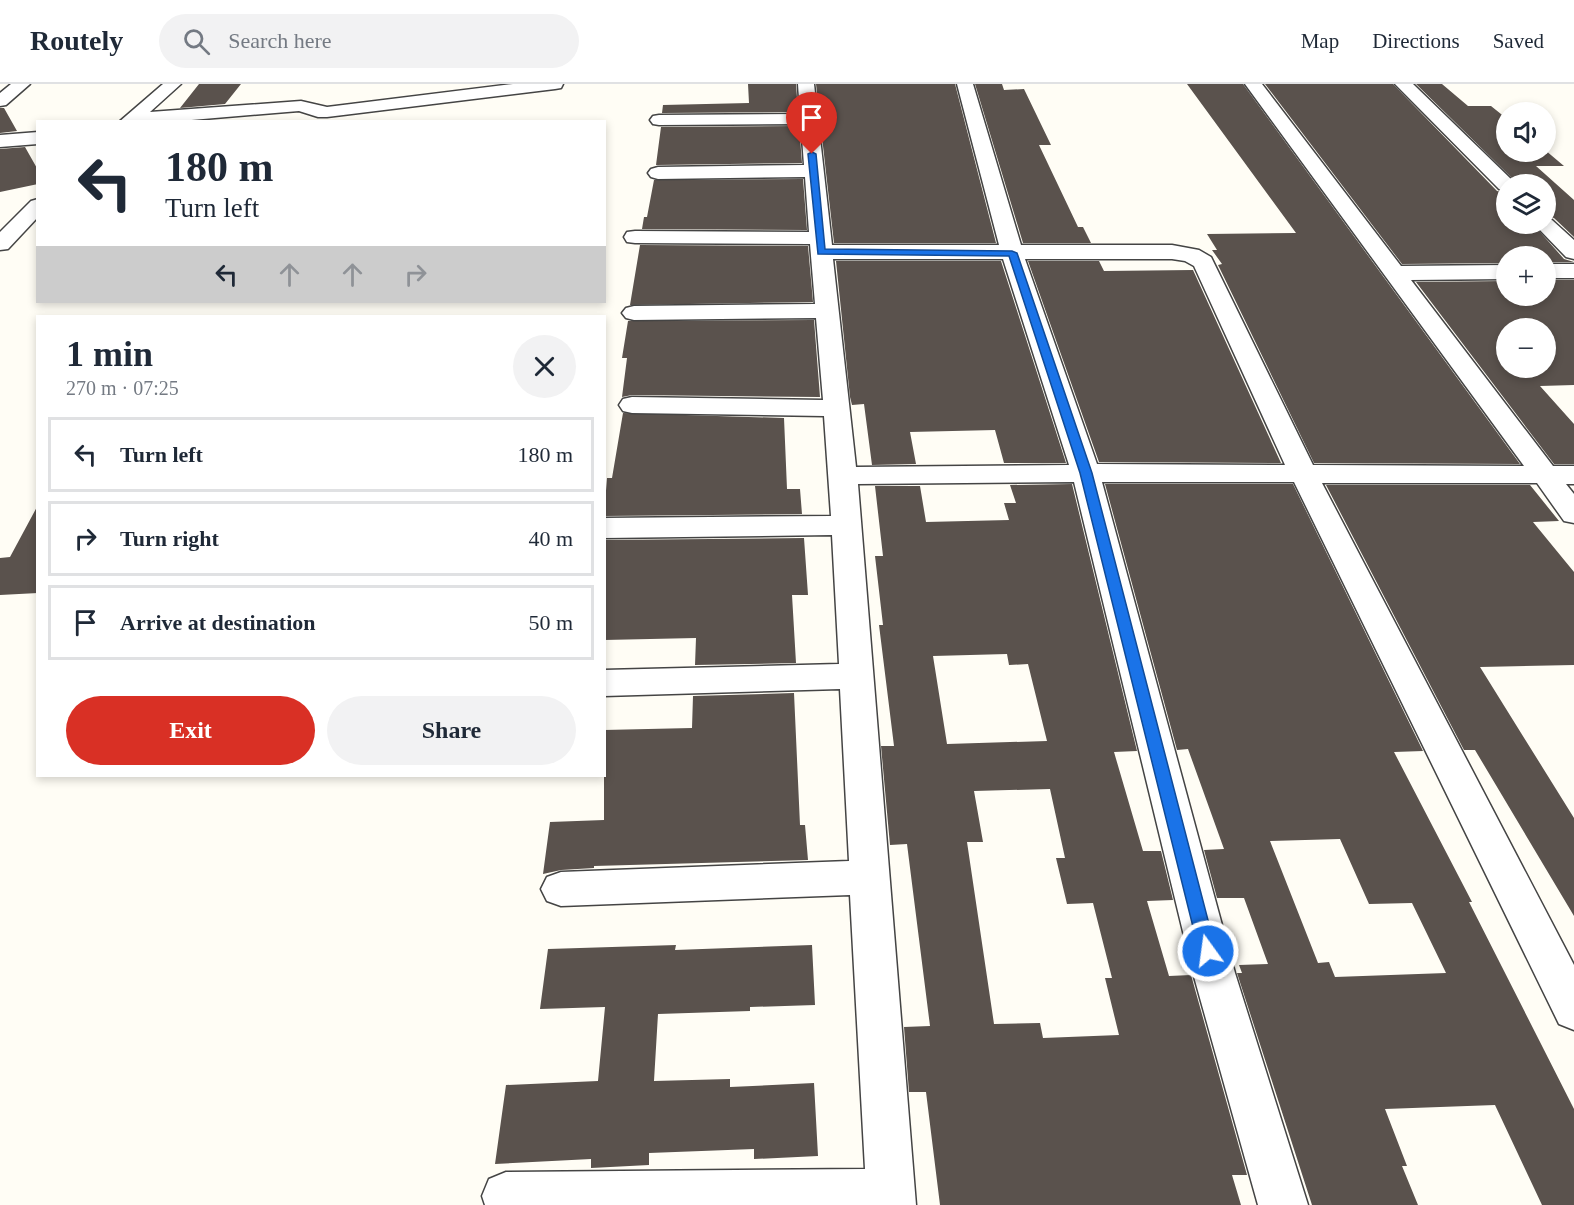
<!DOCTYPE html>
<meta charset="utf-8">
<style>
body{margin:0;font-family:Georgia,serif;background:#f2f2f3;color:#1f2937;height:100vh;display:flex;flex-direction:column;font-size:22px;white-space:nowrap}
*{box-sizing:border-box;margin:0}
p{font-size:20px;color:#747a83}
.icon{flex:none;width:33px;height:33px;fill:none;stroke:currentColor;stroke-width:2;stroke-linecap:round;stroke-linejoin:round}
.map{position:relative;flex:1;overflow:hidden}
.side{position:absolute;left:36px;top:231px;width:570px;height:462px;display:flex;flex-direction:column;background:#fff;border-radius:0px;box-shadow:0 3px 9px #0003}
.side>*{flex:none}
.banner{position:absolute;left:36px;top:36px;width:570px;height:183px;border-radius:0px;box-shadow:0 3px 9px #0003;background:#fff;color:#1f2937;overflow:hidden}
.buttons{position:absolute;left:1496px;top:18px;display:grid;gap:12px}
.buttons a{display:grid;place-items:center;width:60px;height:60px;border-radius:50%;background:#fff;box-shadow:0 3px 9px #0003;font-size:30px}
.pin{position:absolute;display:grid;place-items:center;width:51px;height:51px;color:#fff;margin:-62px -26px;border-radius:50% 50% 50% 0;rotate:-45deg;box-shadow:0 0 6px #0007}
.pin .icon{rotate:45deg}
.me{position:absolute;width:66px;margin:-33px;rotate:346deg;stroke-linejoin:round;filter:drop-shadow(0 0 4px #0008)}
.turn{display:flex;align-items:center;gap:21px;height:126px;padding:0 30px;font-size:27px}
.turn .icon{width:78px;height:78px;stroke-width:2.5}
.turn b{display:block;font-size:42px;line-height:51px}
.lanes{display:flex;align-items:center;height:57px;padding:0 30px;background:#0003;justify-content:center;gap:30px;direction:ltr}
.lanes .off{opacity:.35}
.round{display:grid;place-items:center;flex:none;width:63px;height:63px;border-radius:32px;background:#f2f2f3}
.overview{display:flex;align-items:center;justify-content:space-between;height:102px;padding:0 30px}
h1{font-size:36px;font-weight:800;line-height:45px}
.button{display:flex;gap:12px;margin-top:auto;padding:12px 30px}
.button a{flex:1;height:69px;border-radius:36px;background:#d93025;color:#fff;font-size:24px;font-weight:800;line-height:69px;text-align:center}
.button a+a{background:#f2f2f3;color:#1f2937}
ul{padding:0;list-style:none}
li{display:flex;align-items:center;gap:18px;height:75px;margin:0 12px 9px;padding:0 18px;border:3px solid #e0e1e3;border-radius:0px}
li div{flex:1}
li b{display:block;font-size:22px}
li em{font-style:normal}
header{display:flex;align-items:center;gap:36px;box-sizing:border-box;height:84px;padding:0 30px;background:#fff;border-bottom:2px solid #e0e1e3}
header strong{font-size:28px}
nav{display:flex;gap:33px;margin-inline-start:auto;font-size:21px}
.search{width:420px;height:54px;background:#f2f2f3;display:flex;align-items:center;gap:15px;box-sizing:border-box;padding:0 21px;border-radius:33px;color:#747a83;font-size:22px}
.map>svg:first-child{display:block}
.building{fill:#5a524d;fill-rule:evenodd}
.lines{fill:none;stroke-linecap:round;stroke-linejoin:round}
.minor-casing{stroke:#444;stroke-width:3}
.minor{fill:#fff;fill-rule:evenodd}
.route{fill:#1a73e8;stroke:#114b97;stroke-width:1.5}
</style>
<header>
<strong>Routely</strong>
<div class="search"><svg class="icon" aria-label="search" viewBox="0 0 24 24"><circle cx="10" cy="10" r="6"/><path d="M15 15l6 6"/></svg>Search here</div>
<nav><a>Map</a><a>Directions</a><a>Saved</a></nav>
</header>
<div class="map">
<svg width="1574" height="1121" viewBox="0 0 1574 1121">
<rect width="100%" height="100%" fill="#fffdf5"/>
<!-- building -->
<path class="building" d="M199 0H241L225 20 180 24Z
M748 0H796L798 28 662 29 663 21 749 19Z
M816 0H955L996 159H834Z
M975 0H1002L1004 6 1024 5 1051 61H1039L1078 143H1083L1091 159H1023Z
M1187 0H1243L1520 380 1314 379 1220 185 1218 181 1222 180 1212 166H1217L1207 150 1296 149Z
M1265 0H1393L1497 107 1506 109V140H1533L1564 175 1574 178H1545V172H1506V179L1402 180Z
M1416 0H1442L1468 22H1491L1506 34V68L1545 66 1564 82H1536L1574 116V153L1554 134 1545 132V100H1518Z
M0 24H4L17 47 0 49Z
M799 42 802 79 656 81 661 43Z
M25 63 38 86V100L0 108V65Z
M803 95 807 146 642 145 644 133H647L654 96Z
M640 161 808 162 813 218 630 221Z
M836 177H1001L1066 379H1004L995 346 910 348 916 380 872 381 864 320 852 321 850 313Z
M1028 177H1099L1104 187 1193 186 1281 379 1099 378Z
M1545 196H1574V301L1540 302 1574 340V380H1554L1416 198 1506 197V212H1545ZM1506 244H1545V284H1506Z
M814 236 820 313 632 311 622 313 627 274H622L628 237Z
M623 329 784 334 787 405H800L802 430 604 432 607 394H612Z
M1072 400 1137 667 1114 668 1143 767H1161L1173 816 1147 817 1169 892 1191 891 1247 1091H1232L1241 1121H940L926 1008H909L904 943 930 942 907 760 890 761 881 662H894L879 541H883L875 472H883L875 402H920L926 438 1009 436 1004 419H1016L1010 401ZM1007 570 1009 581 1028 580 1047 657 947 660 933 572ZM1050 705 1065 774H1056L1067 820 1093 819 1112 894H1105L1119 951 1043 954 1040 939 994 940 967 758H983L974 707Z
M1105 400H1293L1423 667 1394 668 1472 818H1469L1574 1025V1121H1542L1495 1021 1385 1025 1407 1082H1402L1418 1121H1312L1237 889H1242L1239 881 1268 880 1244 814H1217L1204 766 1224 765 1188 665 1177 666ZM1340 755 1369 820 1412 819 1446 889 1335 893 1329 878 1318 879 1270 757Z
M1326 401H1530L1559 437 1533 438 1574 488V581L1480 583 1574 734V832L1475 666H1464Z
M38 421V509L0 511V474L10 473Z
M804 454 808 511H792L796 579 695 581 696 554 604 556V456Z
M794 609 800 741H805L808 776 594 782V784L561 786 543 790 550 738 604 736V646L692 644 693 612Z
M676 861 675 866 812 861 815 921 750 923V927L658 930 654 997 730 995V1003L814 999 818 1072 754 1075V1065L649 1069V1081L591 1084V1075L495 1080 506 1001 598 997 605 923 540 925 548 865Z"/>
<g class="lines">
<defs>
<path id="minor" d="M11 0H30L6 21 0 22V9Z
M163 0H181L150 28 301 17 327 23 513 0H563L561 4 555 5 327 33H318L299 27 168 38H119Z
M798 0H814L832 161H999L957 0H973L1021 161H1172L1199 166 1211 173 1313 381 1524 382 1245 0H1262L1401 182 1506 181V195L1411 196 1553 382H1574V400H1566L1574 410V439L1564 437 1537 399H1322L1574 881V946L1559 940 1294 398H1102L1235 889 1308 1121H1258L1193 889 1074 398 858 400 916 1121H485L482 1112 489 1095 506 1088 865 1085 850 811 561 822 547 817 541 805 547 793 561 788 849 777 840 605 604 612V586L839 580 832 451 604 454V434L831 432 824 332 632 329 623 327 619 321 623 315 632 313 823 316 816 234 634 236 626 234 622 229 626 224 634 222 815 220 810 160 635 159 627 158 624 153 627 148 635 147 809 148 805 93 658 95 651 93 648 89 651 85 658 83 804 81 801 40 659 41 653 40 650 36 653 32 659 31 800 30ZM833 175H1003L1069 381 856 383ZM1025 175H1172L1185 177 1194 182 1285 381 1097 380Z
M1395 0H1413L1516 100H1506V107L1499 105Z
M38 48V60L0 63V51Z
M38 115V133L8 165 0 166V148L31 117Z
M1545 134 1552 136 1574 156V175L1566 173 1538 144 1535 140H1545Z
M1545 180H1574V194H1545Z"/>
</defs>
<!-- minor casing -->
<use href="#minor" class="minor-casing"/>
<!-- minor -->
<use href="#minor" class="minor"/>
</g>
<!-- route -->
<path class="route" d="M812 68 816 70 825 165 1012 167 1017 169 1092 389 1216 867 1214 872 1208 875 1202 872 1199 867 1080 389 1009 172 818 170 808 70Z"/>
</svg>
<div class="buttons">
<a><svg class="icon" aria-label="sound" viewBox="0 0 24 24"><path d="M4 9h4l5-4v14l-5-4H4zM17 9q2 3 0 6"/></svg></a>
<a><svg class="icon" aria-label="layers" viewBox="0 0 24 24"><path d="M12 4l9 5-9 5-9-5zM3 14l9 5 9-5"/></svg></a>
<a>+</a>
<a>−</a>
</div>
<div class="pin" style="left:812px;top:70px;background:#d93025"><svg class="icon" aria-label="arrive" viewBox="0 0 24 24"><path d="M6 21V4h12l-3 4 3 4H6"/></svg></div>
<svg class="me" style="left:1208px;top:867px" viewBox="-20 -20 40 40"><circle r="17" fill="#1a73e8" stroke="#fff" stroke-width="3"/><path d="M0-11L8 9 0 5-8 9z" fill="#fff"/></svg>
<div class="banner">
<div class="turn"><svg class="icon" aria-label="left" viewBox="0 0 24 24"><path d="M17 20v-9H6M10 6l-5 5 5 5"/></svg><div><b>180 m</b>Turn left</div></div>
<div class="lanes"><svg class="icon" aria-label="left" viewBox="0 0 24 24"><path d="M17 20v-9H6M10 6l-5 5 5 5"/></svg><svg class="icon off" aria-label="ahead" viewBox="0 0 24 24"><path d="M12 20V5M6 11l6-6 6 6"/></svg><svg class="icon off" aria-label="ahead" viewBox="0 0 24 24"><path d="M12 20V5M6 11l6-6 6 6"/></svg><svg class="icon off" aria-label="right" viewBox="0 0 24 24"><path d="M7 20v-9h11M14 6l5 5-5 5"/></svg></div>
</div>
<section class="side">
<div class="overview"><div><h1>1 min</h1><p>270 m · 07:25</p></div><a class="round"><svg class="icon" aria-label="close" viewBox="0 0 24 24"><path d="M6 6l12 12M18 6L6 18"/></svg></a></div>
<ul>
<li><svg class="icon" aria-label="left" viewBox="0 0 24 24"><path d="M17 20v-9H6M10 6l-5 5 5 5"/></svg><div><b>Turn left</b></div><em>180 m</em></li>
<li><svg class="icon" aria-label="right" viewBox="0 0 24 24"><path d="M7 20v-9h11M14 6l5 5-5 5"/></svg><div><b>Turn right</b></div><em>40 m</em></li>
<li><svg class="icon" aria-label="arrive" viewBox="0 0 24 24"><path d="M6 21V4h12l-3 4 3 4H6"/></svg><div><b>Arrive at destination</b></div><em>50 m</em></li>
</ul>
<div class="button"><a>Exit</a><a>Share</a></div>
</section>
</div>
